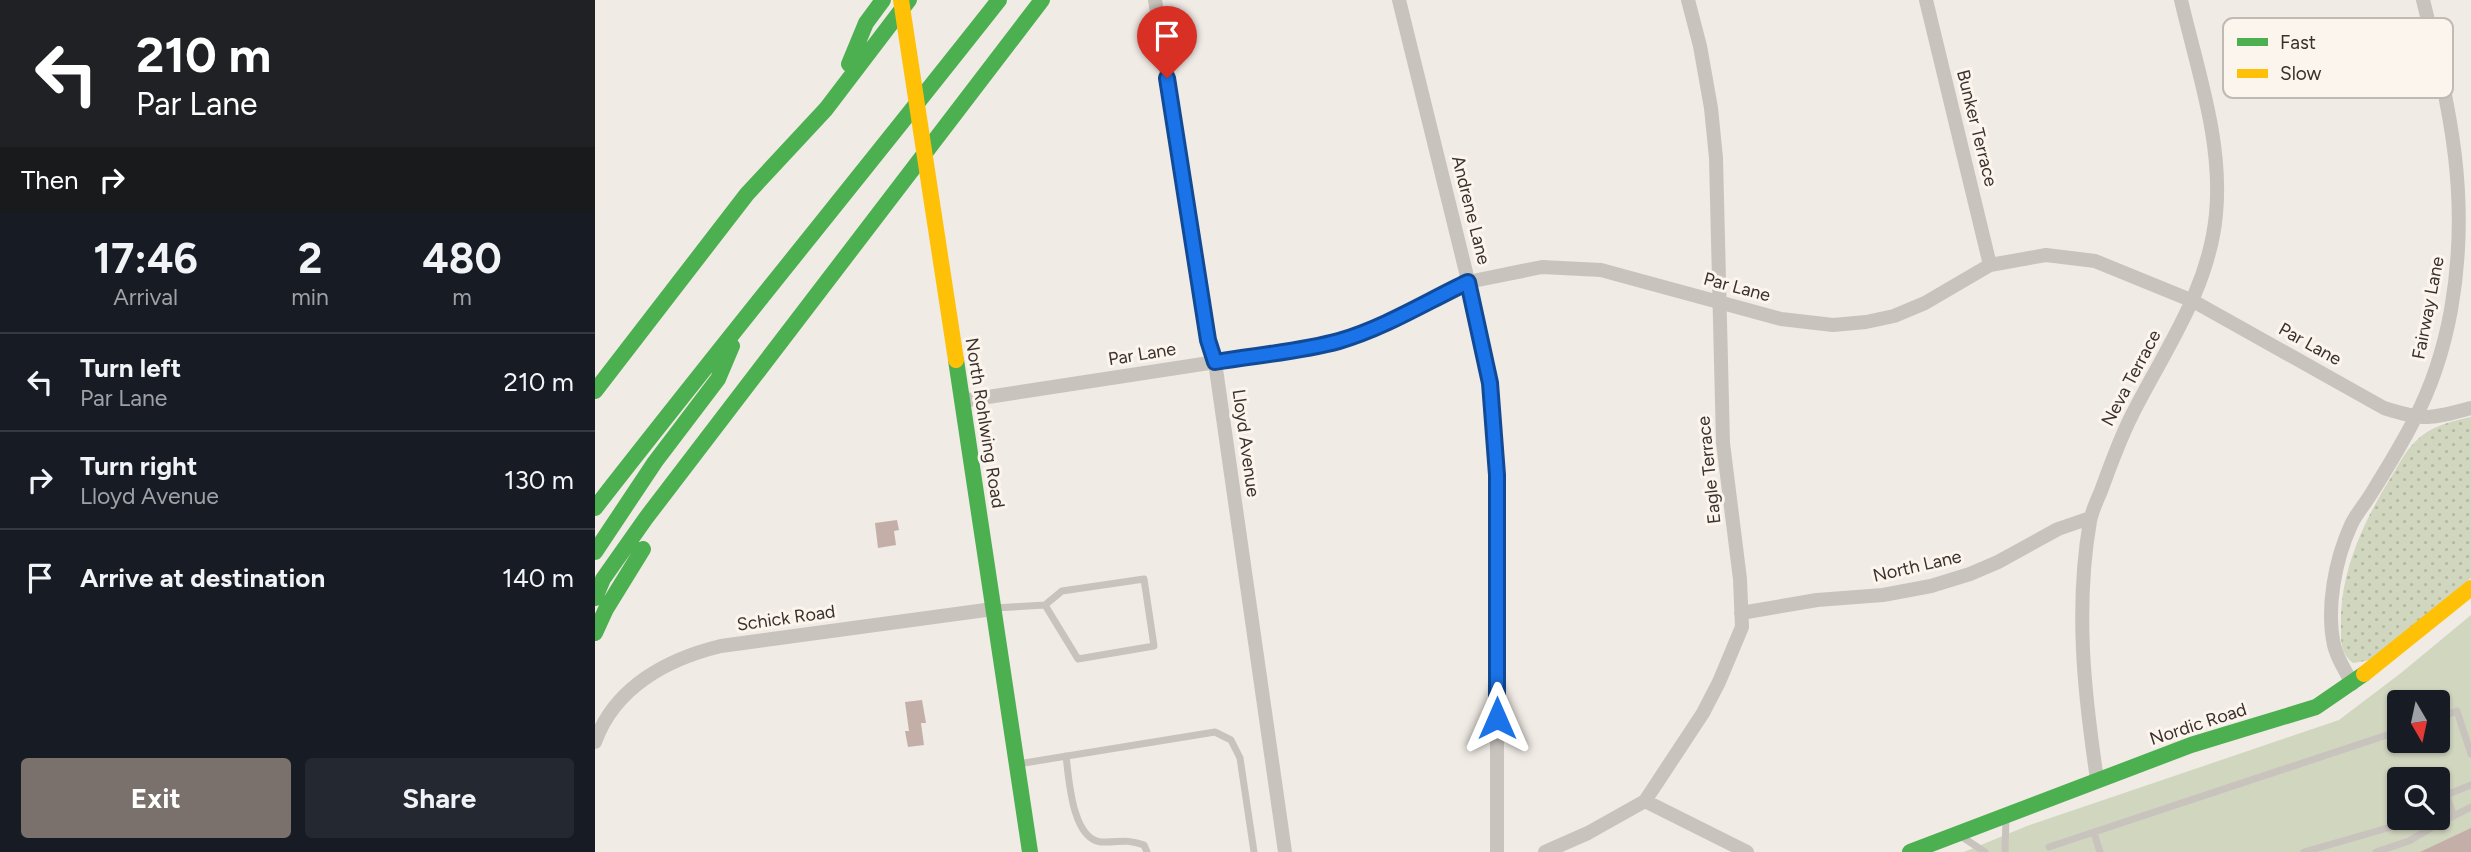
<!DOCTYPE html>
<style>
body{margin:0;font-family:Figtree,sans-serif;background:#242831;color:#f1f3f6;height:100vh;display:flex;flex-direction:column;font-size:26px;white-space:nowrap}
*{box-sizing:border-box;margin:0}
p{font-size:23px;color:#9ea1a6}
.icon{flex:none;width:38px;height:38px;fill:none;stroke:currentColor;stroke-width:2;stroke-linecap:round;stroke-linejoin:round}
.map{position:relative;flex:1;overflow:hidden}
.sheet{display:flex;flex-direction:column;background:#171b24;width:595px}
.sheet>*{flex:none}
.guide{background:#202124;color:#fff;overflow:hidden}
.needle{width:46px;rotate:171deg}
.fabs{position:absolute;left:1792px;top:690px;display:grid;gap:14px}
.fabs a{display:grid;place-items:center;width:63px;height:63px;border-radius:7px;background:#171b24;box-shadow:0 2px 5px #0004;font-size:35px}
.pin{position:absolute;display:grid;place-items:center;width:60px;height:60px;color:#fff;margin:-72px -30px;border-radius:50% 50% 50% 0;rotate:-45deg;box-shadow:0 0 7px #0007}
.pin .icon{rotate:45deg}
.me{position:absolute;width:77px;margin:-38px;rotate:0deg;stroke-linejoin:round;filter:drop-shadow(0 0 5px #0008)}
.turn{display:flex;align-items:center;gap:24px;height:147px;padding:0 21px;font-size:32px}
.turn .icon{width:91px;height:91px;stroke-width:2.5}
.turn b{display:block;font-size:49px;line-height:60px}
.then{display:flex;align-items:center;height:66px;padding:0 21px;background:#0003;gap:14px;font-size:26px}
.eta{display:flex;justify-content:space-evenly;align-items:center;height:119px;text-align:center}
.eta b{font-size:42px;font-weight:700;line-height:49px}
.button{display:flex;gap:14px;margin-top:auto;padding:14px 21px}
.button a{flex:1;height:80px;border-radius:7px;background:#7a716c;color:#fff;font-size:28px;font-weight:700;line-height:80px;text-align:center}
.button a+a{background:#242831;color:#f1f3f6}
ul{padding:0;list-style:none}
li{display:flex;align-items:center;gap:21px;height:98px;padding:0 21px;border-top:2px solid #363941}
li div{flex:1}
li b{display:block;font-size:26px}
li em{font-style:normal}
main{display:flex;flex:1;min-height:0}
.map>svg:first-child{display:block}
.grass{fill:#d1d6bf;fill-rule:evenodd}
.park{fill:url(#park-dots)}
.building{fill:#c3afa7}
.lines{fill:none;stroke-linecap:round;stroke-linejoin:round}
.lane{stroke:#c9c3be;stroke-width:7}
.street{stroke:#c9c3be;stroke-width:14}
.fast{stroke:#4caf50;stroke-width:16}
.slow{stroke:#ffc107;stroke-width:16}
.route-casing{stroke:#114b97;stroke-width:18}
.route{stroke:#1a73e8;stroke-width:12}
.labels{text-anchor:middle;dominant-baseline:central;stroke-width:6;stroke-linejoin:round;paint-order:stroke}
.street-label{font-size:18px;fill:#3b302b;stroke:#fbf5ee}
.key{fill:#fbf5ee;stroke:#c1bab4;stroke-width:2}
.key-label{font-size:19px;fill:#3b302b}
</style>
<main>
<section class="sheet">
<div class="guide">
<div class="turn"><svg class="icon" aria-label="left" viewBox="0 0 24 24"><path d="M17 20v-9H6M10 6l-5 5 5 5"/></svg><div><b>210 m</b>Par Lane</div></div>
<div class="then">Then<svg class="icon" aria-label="right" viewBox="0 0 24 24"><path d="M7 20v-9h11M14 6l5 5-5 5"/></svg></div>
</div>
<div class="eta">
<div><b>17:46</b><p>Arrival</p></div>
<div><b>2</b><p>min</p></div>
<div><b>480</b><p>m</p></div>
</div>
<ul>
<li><svg class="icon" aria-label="left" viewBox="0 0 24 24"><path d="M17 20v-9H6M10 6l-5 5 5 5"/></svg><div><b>Turn left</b><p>Par Lane</p></div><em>210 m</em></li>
<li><svg class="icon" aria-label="right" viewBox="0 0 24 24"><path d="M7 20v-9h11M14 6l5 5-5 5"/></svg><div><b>Turn right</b><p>Lloyd Avenue</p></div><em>130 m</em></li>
<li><svg class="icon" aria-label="arrive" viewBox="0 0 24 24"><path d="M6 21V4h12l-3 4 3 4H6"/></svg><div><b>Arrive at destination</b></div><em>140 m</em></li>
</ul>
<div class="button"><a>Exit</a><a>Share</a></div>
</section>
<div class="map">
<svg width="1876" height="852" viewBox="0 0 1876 852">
<defs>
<pattern id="park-dots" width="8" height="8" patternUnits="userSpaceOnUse" patternTransform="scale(1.75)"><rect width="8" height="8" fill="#d1d6bf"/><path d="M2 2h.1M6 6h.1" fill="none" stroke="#b4b8a4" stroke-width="1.8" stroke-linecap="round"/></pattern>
</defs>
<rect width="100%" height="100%" fill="#f0ebe5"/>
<!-- grass -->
<path class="grass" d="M1876 615V852H1369L1432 826 1744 720 1806 673ZM1804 702H1843V740H1804ZM1804 779H1843V817H1804Z"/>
<!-- park -->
<path class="park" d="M1876 417V578L1776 660 1758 663C1746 653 1746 644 1746 629 1744 573 1768 522 1798 474 1804 464 1810 452 1819 443 1835 426 1854 422 1876 417Z"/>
<!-- building -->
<path class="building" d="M302 520 304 530 299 531 301 545 283 548 280 523Z
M327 700 331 723H326L329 745 313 747 310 731H314L310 702Z
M1876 828V852H1825Z"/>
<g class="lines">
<!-- lane -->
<path class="lane" d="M400 608 450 605 467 591 549 579 559 646 483 659 450 605
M1843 718 1862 711 1876 754
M471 756C474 779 477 839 506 842 525 843 528 838 549 845L552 852
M423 764 620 732 636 740 645 758 659 852
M1859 816 1851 795 1876 785
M1499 833 1505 852
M1364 835 1390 852
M1454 847 1804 731
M1410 852 1411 818
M1709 852 1817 821 1841 825 1876 807
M1781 852 1814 841 1841 825"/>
<!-- street -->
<path class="street" d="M560 0 613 340 620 362 690 852
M804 0 883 321 895 383 902 475V852
M1331 0 1395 265
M367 401 718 347 746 340 782 326 873 282 947 267 1006 270 1186 319 1238 325 1271 322 1299 316 1330 303 1395 265 1451 255 1500 261 1598 301 1789 408C1829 421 1836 419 1876 408
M1146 613 1222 600 1288 595 1336 586 1375 574 1403 562 1463 529 1495 518
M1757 684C1751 671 1742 659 1739 645 1731 608 1740 560 1756 525 1761 514 1770 504 1776 494 1791 470 1806 446 1819 420 1837 386 1849 348 1856 310 1876 197 1855 109 1828 0
M0 742C20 687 72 659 126 646L398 609
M1502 779C1489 692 1480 608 1495 521 1497 511 1502 500 1506 491 1515 466 1524 441 1536 417 1569 351 1614 290 1621 214 1628 142 1602 69 1586 0
M1050 801 1152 852
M950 852 993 833 1050 801 1108 713 1124 682 1147 627 1145 579 1128 443 1121 158 1116 108 1105 46 1093 0"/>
<!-- fast -->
<path class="fast" d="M254 64 271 23 288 0
M361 360 435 852
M0 391 152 194 231 109 314 0
M0 508C133 337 270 170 404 0
M0 552 60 462 123 379 137 346
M0 598 8 579 51 518 447 0
M0 633 11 609 48 549
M1315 852 1596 745 1721 707 1769 674"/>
<!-- slow -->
<path class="slow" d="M306 0 361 360
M1769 674 1876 588"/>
</g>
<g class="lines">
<defs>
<path id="route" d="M572 78 613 340 620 362C661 355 704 352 744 341 789 328 831 302 873 282L895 383 902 475V718"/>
</defs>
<!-- route casing -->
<use href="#route" class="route-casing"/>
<!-- route -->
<use href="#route" class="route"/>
</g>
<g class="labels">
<!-- street labels -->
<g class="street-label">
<text transform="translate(1382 128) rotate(76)">Bunker Terrace</text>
<text transform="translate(876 210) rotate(76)">Andrene Lane</text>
<text transform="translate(1142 287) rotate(15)">Par Lane</text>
<text transform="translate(1833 308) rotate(-79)">Fairway Lane</text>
<text transform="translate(1715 344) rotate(29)">Par Lane</text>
<text transform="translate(547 354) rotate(-9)">Par Lane</text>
<text transform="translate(1536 378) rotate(-62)">Neva Terrace</text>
<text transform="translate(390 423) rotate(81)">North Rohlwing Road</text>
<text transform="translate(651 443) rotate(82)">Lloyd Avenue</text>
<text transform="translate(1114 470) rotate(-96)">Eagle Terrace</text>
<text transform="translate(1322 566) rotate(-13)">North Lane</text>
<text transform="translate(191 618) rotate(-8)">Schick Road</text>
<text transform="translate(1603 724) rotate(-18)">Nordic Road</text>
</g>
</g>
<!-- legend -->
<rect x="1628" y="18" width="230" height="80" rx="10" class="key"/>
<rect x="1642" y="38" width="31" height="8" fill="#4caf50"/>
<rect x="1642" y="69" width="31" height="9" fill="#ffc107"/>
<g class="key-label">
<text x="1685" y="49">Fast</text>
<text x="1685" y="80">Slow</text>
</g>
</svg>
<div class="fabs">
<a><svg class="needle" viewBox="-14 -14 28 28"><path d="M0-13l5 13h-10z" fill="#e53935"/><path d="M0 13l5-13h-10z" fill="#9ea1a6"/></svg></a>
<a><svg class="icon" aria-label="search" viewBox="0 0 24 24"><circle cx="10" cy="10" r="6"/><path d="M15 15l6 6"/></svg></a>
</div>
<div class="pin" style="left:572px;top:78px;background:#d93025"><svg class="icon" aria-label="arrive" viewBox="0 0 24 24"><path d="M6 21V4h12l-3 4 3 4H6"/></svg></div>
<svg class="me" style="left:902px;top:718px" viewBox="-20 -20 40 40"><path d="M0-17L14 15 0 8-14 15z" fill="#1a73e8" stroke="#fff" stroke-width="4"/></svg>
</div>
</main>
